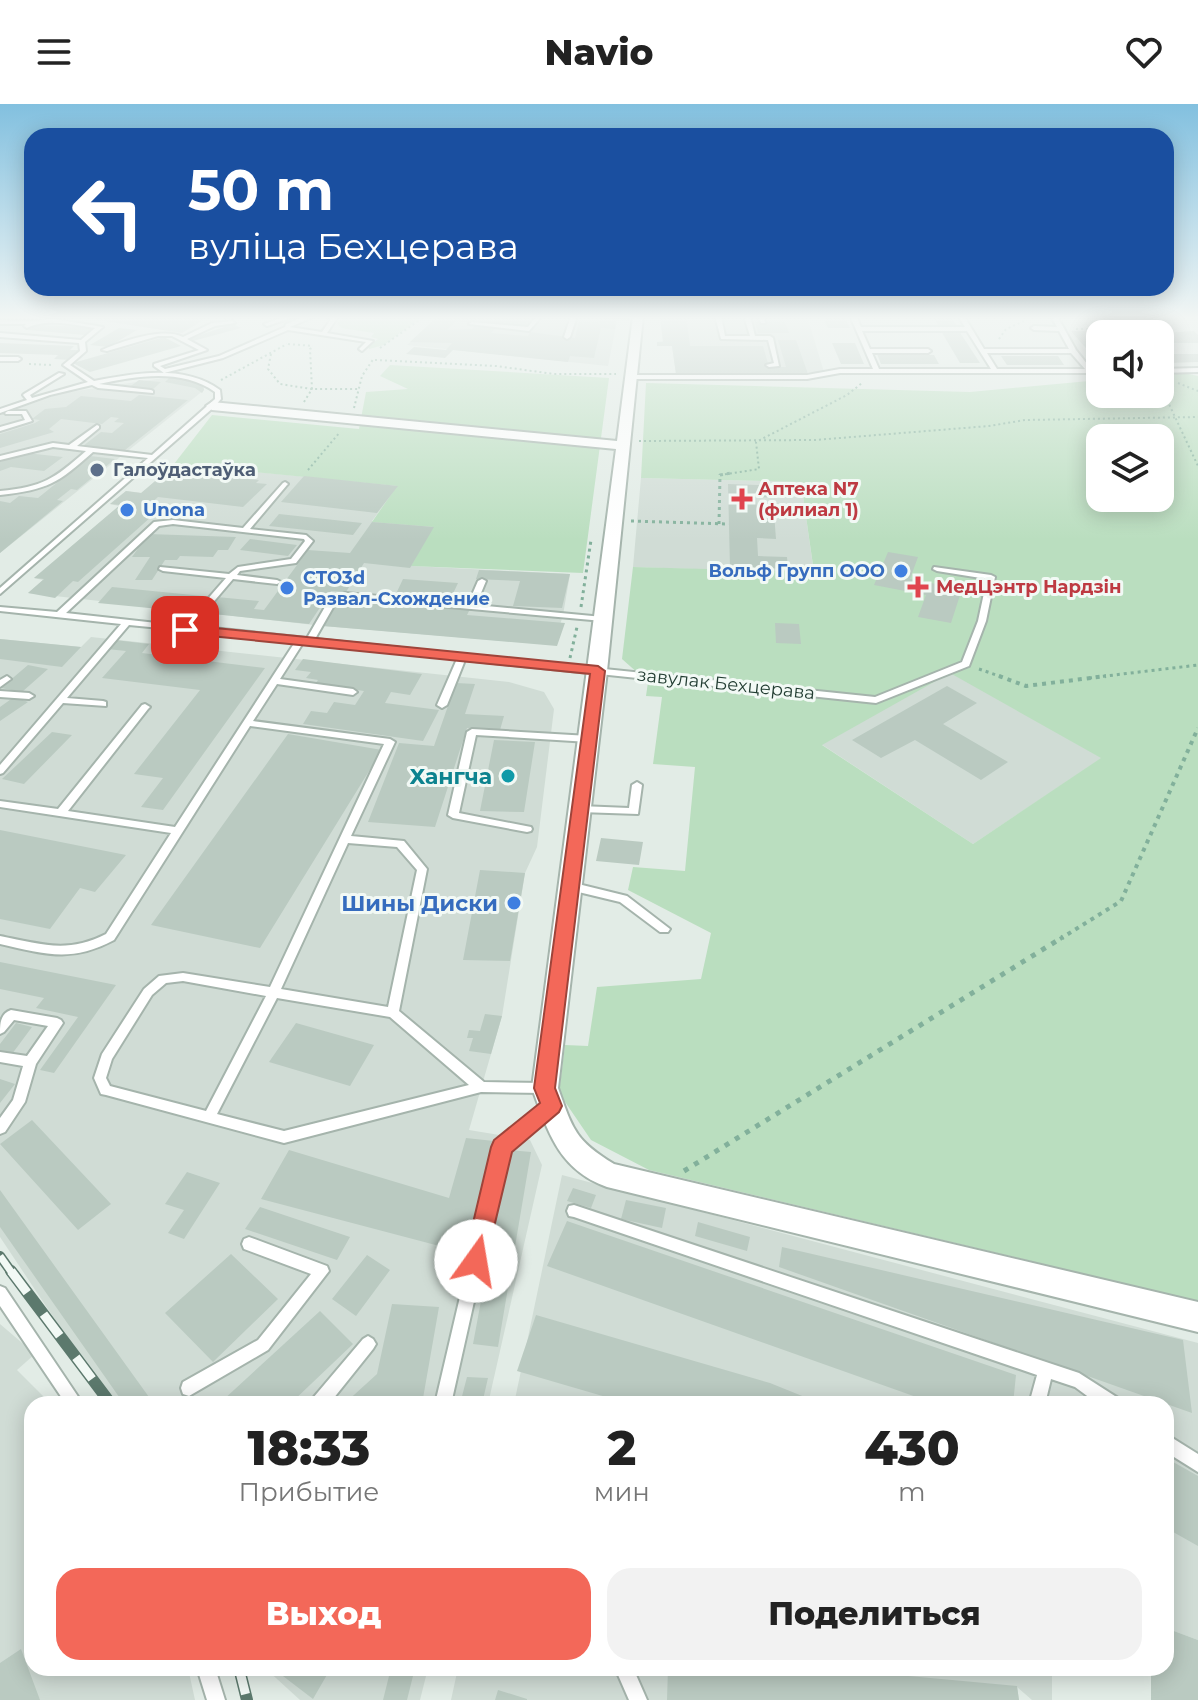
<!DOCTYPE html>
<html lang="ru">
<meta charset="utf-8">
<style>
body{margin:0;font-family:Montserrat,sans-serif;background:#f2f2f2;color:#222;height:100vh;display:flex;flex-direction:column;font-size:30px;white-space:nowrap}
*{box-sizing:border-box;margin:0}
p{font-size:26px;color:#767676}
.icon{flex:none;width:44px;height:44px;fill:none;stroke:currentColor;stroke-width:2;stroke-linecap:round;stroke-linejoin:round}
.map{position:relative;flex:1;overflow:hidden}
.side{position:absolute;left:24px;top:1292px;width:1150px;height:280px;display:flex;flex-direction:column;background:#fff;border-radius:24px;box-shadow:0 4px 20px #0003}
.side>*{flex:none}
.top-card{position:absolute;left:24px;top:24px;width:1150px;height:168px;border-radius:24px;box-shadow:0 4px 20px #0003;background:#1a4fa0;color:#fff;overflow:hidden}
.buttons{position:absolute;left:1086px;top:216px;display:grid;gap:16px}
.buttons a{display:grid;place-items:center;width:88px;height:88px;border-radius:16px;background:#fff;box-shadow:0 4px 20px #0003;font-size:40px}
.pin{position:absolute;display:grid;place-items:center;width:68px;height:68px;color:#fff;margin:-34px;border-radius:16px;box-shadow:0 4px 12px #0006}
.me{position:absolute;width:88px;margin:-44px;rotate:13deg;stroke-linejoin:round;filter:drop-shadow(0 0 6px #0008)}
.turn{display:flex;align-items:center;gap:28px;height:168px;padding:0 32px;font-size:36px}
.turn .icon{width:104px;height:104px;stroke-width:2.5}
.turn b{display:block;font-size:56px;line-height:68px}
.eta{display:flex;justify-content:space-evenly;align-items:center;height:136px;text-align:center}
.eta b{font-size:48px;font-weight:800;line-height:56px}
.button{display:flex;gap:16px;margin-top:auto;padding:16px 32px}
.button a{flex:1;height:92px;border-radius:24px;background:#f36859;color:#fff;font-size:32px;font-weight:800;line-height:92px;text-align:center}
.button a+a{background:#f2f2f2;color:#222}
header{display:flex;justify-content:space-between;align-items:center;height:104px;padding:0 32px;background:#fff;font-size:36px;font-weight:800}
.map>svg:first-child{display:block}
.built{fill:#d0dcd5}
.green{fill:#badebf;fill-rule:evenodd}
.building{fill:#bacac1}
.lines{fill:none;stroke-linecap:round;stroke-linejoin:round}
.lane-casing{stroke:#a5b4ac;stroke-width:4}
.street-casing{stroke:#a5b4ac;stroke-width:4}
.path-far3{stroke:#82b09b;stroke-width:2;stroke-dasharray:2 3;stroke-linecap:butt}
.path-far2{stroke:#82b09b;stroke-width:3;stroke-dasharray:3 4;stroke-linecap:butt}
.path-far1{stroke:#82b09b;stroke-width:4;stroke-dasharray:4 5;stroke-linecap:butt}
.path{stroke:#82b09b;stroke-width:5;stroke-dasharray:5 7;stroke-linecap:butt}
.lane{fill:#fff;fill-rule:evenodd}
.street{fill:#fff;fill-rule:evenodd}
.rail-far1-casing{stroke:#5c796d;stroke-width:10}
.rail-casing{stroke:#5c796d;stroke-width:12}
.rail-far1{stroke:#f2f9f5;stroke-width:7;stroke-dasharray:21;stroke-linecap:butt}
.rail{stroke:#f2f9f5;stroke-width:9;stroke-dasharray:27;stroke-linecap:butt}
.route{fill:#f36859;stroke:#9e443a;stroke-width:2}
.service-dot{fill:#5c6f8a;stroke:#f2f9f5;stroke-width:3}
.health-dot{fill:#e0444e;stroke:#f2f9f5;stroke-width:3}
.shop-dot{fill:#3f7fe0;stroke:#f2f9f5;stroke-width:3}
.culture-dot{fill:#0f9aa8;stroke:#f2f9f5;stroke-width:3}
.labels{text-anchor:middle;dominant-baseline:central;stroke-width:6;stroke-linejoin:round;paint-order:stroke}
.far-service-label{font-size:18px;font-weight:bold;fill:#4e5e75;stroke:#f2f9f5;text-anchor:start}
.far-health-label{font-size:18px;font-weight:bold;fill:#be3a42;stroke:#f2f9f5;text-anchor:start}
.far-shop-label{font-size:18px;font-weight:bold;fill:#366cbe;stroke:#f2f9f5;text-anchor:start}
.far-street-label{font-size:18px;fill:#223d32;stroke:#f2f9f5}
.culture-label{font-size:22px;font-weight:bold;fill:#0d838f;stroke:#f2f9f5;text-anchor:end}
.shop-label{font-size:22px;font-weight:bold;fill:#366cbe;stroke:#f2f9f5;text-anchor:end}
</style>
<header><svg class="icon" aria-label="menu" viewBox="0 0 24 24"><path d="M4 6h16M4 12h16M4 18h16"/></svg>Navio<svg class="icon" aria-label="heart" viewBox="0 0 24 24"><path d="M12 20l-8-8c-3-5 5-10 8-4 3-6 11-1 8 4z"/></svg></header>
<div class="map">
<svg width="1198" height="1596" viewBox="0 0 1198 1596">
<rect width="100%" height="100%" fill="#e2ece6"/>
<!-- built -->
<path class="built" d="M438 212H618L608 262 407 241Z
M660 212H807L824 268 676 270 672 242H657V238L663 237Z
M170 273 192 276 203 281 204 286 0 449V311L62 289Z
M174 360 398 382 372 417 434 423 412 462 570 470 563 511 554 541 323 522 28 489 43 476 34 474 119 402 110 400 126 387 142 389Z
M641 374 801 378 814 469 633 463Z
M91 533 509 578 544 588 554 605 537 743 525 769 502 912 469 1026 530 1036 542 1061 488 1300H111L0 1133V535L81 543Z
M950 568 1102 654 973 740 821 640Z
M562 1071 1198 1239V1536L1166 1524V1300H514Z
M0 1220 35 1250 17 1266 51 1300H32V1564H188L195 1596H0Z
M265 1564H428L420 1596H300Z
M458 1564H1052V1596H1032L1017 1583 1019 1596H451Z"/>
<!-- green -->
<path class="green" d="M344 212H423L384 241 369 245 368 242 378 235 371 233 374 229 341 224 337 219Z
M390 261 609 274 583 469 411 462 433 423 372 418 397 382 174 360 212 311 359 325 366 288 408 285 380 272Z
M1184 269 1198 272V1197L649 1066 591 1036 559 989 565 941 588 942 597 883 701 875 711 829 628 786 633 763 685 767 695 663 653 660 662 593 646 592 648 578 622 555 633 463 814 468 801 378 641 374 646 279 970 288 1100 276V290H1160V271ZM1100 334H1160V394H1100ZM950 569 1101 654 973 740 822 641Z"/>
<!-- building -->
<path class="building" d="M72 212H210L182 229Z
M438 212 536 213 526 223 456 217 447 226 472 225 476 221 497 223 491 229 528 232 530 228 575 234 579 218H600L601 213H617L615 225 601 224 594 254 570 252 568 258 453 246 445 254 406 250 414 243 446 246 452 239 410 238Z
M660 212H686L690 242H763L769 263H786L778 236H796L808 270H676L672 242H657V238H663Z
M822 212H844L850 224H828Z
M933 212H951L957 223H939Z
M755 218H785L789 229H758Z
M233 220 241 224 193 237 188 235Z
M37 221 91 223 89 225H93L85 231 28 226Z
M119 224 137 226 108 243 90 241Z
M1144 226H1158L1161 229 1194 227 1198 231V239H1160V230H1148Z
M941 227H959L980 259H960Z
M1071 227H1090L1100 239V260Z
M164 233 181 242 90 268 73 259Z
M0 239 74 242 70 246H82L71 256 54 255 58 251 0 249Z
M832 239H855L864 260H841Z
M877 250 934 251 939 260H881Z
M1160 250H1198V258L1167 259Z
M1001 252H1058L1064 261H1007Z
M170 273 192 276 203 281 204 286 202 289 195 284 165 278Z
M139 276 161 278 151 287 128 284Z
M139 291 188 296 125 346 83 342 101 328 112 329 124 319 114 318 119 314 111 313 102 320 61 315 49 325 54 328 0 344V330L35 319 40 316 32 315 45 305 66 303 81 292 131 297Z
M26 349 63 353 44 367 11 363 0 367V358Z
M90 352 115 355 77 386 71 385 57 396 63 397 0 449V397L10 399 19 392 38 394Z
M167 367 259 376 256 379 267 380 243 403 158 393 148 402 161 404 78 478 73 477 55 494 28 489 44 475 34 474 120 401 110 400 126 387 141 389Z
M304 372 398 382 377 409 281 398Z
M728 380 785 382 786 394 756 393 757 408 774 409 776 435 757 434 758 452 787 453 788 465 730 463Z
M279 410 362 419 353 431 269 422Z
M372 418 434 423 410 464 364 459 346 488 331 487 309 520 204 509 217 493 259 497 254 505 264 506 308 446 350 449Z
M148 430 236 433 228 446H218L213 453 180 452 177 456H165L152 476H135L150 453H132Z
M250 435 297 441 288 452 240 446Z
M888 448 918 453 910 475 962 485 951 519 918 513 926 491 874 481Z
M479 466 570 470 562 504 513 502 520 477 476 475Z
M403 475 458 479 450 496 395 492Z
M112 483 203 492 190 508 98 499Z
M339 495 470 505 467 511 565 519 557 542 323 522Z
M775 519 799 520 801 540 776 539Z
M0 535 81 543 62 563 0 555Z
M115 536 149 540 142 549 265 564 163 706 141 703 163 674 134 670 200 586 102 574 126 547 107 545Z
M303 555 422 570 410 591 391 588 385 599 439 606 423 637 303 620 311 607 327 609 334 598 355 601 364 587 315 580 318 576 306 574 311 568 295 566Z
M28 561 48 565 22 588 1 584Z
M456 579 475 580 465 610 504 612 500 626 467 624 435 723 368 718 399 639 434 642Z
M947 582 977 599 943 620 1008 658 981 676 915 636 881 654 852 636Z
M14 593 28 598 0 617V603Z
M52 628 72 631 24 680 2 675Z
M288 630 382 646 260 844 151 821Z
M494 636 535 638 524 708 480 707Z
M0 726 126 751 95 788 80 784 50 825 0 815Z
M601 734 643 738 639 761 596 757Z
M480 766 525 769 510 857 463 856Z
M0 858 116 881 54 969 40 966 78 913 36 904 44 894 0 885Z
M485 910 502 912 491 950 469 947 473 934H467L469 926 480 927Z
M16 919 32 923 12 950 0 948V940Z
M296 919 374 941 350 982 269 958Z
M0 975 15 980 0 999Z
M32 1016 111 1100 78 1126 0 1040Z
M466 1034 494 1037 466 1149 261 1095 289 1046 449 1094Z
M509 1046 531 1048 498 1243 473 1240Z
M187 1068 220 1079 184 1135 168 1129 184 1106 165 1100Z
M573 1084 596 1091 591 1104 567 1097Z
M0 1086 154 1300H124L0 1123Z
M626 1096 666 1104 662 1124 621 1115Z
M260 1103 350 1133 337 1156 245 1125Z
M567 1117 1016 1271 1013 1300H936L547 1162Z
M698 1118 750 1133 747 1147 695 1132Z
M782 1143 1183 1236 1192 1309 779 1163Z
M231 1150 278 1195 213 1258 165 1209Z
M367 1151 390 1166 356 1212 332 1195Z
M392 1200 439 1203 422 1300H344L377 1270Z
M320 1207 353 1240 290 1300H224L222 1297Z
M536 1211 770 1279 822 1300H630L517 1267Z
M467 1273 488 1274 482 1300H460Z
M1166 1354 1198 1372V1442L1166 1424Z
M1166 1524 1198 1536V1596H1151V1564H1166Z
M21 1545 40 1596H0V1559Z
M282 1564H321L328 1569 313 1595 279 1569Z
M391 1564H415L407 1596H383Z
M668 1564H822L1017 1582 1019 1596H667Z
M498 1586 527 1595V1596H495Z"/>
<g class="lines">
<defs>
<path id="lane" d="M287 212H296L267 222 264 220Z
M307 212H315L290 223 322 228 331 215 325 212 337 214 327 229 373 237 362 247 359 245 366 238 288 226 223 254 164 269 154 262V260L199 246 172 232H158L107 247 102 246C122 237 163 223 183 233L212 219 232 217 235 219 215 222 187 235 207 246 160 262 165 265 219 252 285 223 286 220Z
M537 212H542L529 227 469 220 472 218 528 223Z
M571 212H577L570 233 567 235 564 233Z
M601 212H640L641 213 638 215Z
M715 212H721L725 232H750L744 212H750L755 232H770L773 234 779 262 769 263 766 261 774 259 768 236 721 235Z
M758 212H764L765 219H761Z
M850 212H856L861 223H965L958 212H964L984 245H1069L1059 227 1034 226 1031 224 1034 222 1057 223 1051 212H1057L1076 246 1091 265H1100V269H840L807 275H630L627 273 630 271H807L840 265H873ZM862 227H967L991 265H879L872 249H928L931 247 928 245H870ZM987 249H1071L1085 265H997Z
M54 215 103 223 85 238 86 247 70 261 94 277C135 269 184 260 220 286L221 295 214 303 0 490V484L148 354 93 348C58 379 48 386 0 391V387C43 383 54 375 86 347L53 343 0 356V352L53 339 69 341 97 321 99 322V324L77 342 152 351 215 295V288C182 264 136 272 99 280L151 286 153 287V289L98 284 92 281 50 291 0 309V305L27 296 23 291 24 290 59 269 64 270 30 291 32 294 88 278 63 261 80 247 79 239 0 233V229L81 236 95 224C74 221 47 214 27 224L24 222 26 220H0V216L32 217Z
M0 253H18L21 255 18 257H0Z
M1198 264V268L1160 269V265Z
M8 307H26L32 317 0 327V323L25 316 22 310H6L5 309Z
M285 378 288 380 287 381 250 425 306 431 313 437 296 459 240 467 237 471 277 476 281 478 277 480 233 475 193 522 307 534 329 496 345 489 468 500 478 477 482 475 486 477 476 501 603 513 607 515 603 517 349 494 335 500 315 535 875 593 962 558 978 517 987 475 937 467 933 465 934 463 991 471 995 473 986 517 969 562 876 599 465 556 447 601 442 604 437 601 457 555 303 539 280 575 353 585 357 588 353 591 277 580 253 617 390 635 395 638 351 732 404 737 427 765 399 907 484 978 544 979 549 980 550 984 549 988 544 989 481 988 284 1039 106 991 101 990 94 974 102 950 144 885 159 872 183 869 270 883 384 640 250 622 114 836C71 859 45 850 0 840V832C41 840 67 850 106 830L171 729 0 703V697L58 705 142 601 145 600 150 603 148 605 68 707 175 723 295 538 189 527 185 529 181 526 129 521 67 594 103 597 106 598V602L63 599 3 669 0 670V661L121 520 0 507V503L57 508 154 418 173 416 243 424 283 379ZM173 420 304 435 305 437 291 455 238 463 229 470 160 463 159 465 163 467 226 474 184 522 66 509 159 422ZM348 739 397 743 417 766 388 903 281 885ZM183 877 266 892 206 1007 110 982 106 974 112 955 152 891 166 879ZM277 894 390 913 469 981 284 1027 217 1010Z
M7 572 11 575 0 583V576Z
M0 587 29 589 34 592 29 595 0 593Z
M472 625 589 632 594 635 589 638 476 631 459 709 531 723 532 725 531 727 527 728 453 714 448 711 467 628Z
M637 678 642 681 638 710 580 708 575 705 580 702 629 704 632 681Z
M570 778 627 792 670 825 668 828H660L620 798 566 785 565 782 566 779Z
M11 906 57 914 61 916 63 919 36 960 25 998 5 1028 0 1030V1014L13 996 23 962 0 958V948L27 952 48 922 14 916 4 928 0 930C0 920 0 910 11 906Z
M551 997 556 998 557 1002 556 1006 508 1046 451 1300H435L495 1043 497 1039 546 998Z
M574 1101 1079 1269 1118 1294 1120 1300H1098L1075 1283 1051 1275 1045 1300H1029L1037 1271 574 1113 569 1112 567 1107 569 1102Z
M249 1133 327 1162 329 1167 268 1246 189 1292 183 1290 181 1284 183 1278 258 1236 311 1170 244 1145 242 1140 244 1135Z
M0 1182 5 1184 83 1300H66L0 1202Z
M368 1232 373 1235 376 1240 373 1245 329 1300H311L313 1294 363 1235Z
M1166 1330 1198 1350V1368L1166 1348Z
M197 1564H215L225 1596H207Z
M615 1564H633L647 1596H629Z"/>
<path id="street" d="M633 212H643L607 567 558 984C573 1026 575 1036 614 1060L1198 1198V1228L607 1083C559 1066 548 1028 532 984L616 345 212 306 206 302 212 298 617 337Z"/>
</defs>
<!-- lane casing -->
<use href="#lane" class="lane-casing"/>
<!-- street casing -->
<use href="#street" class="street-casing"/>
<!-- path-far3 -->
<path class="path-far3" d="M1083 212 1115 230
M1141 223H1170L1165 218
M1076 225H1105
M999 235 1006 225 1024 217
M288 240 313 242
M380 244 425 212
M271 250 268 265 280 280 312 285H358
M375 256 496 262 554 270H616
M29 260 52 261
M221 276 287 240
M1178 279 1198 287
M1166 281 1161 283 1198 362
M304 298 312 285 310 245 313 243
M354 304 362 272 374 254
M639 337 815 336 989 322 1025 316 1198 313
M308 366 340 328
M720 371 759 365 756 338 847 291 862 279"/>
<!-- path-far2 -->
<path class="path-far2" d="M631 417 729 420
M719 420 720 371 731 369
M581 503 591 436
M570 554 577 523
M979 565 1005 574
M1089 574 1198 561"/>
<!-- path-far1 -->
<path class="path-far1" d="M999 572 1026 582 1106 572
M1060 835 1121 797 1198 624"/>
<!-- path -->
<path class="path" d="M684 1067 1063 833"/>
<!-- lane -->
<use href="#lane" class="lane"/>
<!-- street -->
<use href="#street" class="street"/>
<defs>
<path id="rail-far1" d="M0 1152 12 1169"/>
<path id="rail" d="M11 1167 111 1300
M239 1564 247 1596"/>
</defs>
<!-- rail-far1 casing -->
<use href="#rail-far1" class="rail-far1-casing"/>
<!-- rail casing -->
<use href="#rail" class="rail-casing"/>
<!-- rail-far1 -->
<use href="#rail-far1" class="rail-far1"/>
<!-- rail -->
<use href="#rail" class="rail"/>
</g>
<!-- sky -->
<linearGradient id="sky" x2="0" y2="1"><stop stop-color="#82c0df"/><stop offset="0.49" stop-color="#f2f6f4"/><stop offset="1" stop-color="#f2f6f4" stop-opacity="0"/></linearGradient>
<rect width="1198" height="436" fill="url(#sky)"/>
<!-- route -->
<path class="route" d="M185 521 598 562 605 567 555 984 562 1002 559 1008 512 1048 484 1165 476 1169 467 1165 464 1157 491 1043 494 1036 540 999 534 984 590 570 180 529V523Z"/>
<!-- markers -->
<circle class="service-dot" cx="97" cy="366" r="8"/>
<g class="health-dot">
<path d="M738 383h8v8h8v8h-8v8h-8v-8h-8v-8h8z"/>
<path d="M914 471h8v8h8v8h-8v8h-8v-8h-8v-8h8z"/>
</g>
<g class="shop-dot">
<circle cx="127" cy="406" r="8"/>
<circle cx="901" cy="467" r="8"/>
<circle cx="287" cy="484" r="8"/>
<circle cx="514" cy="799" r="8"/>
</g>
<circle class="culture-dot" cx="508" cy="672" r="8"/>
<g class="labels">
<!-- far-service labels -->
<g class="far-service-label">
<text x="113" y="366">Галоўдастаўка</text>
</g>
<!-- far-health labels -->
<g class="far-health-label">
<text x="758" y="385">Аптека N7<tspan x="758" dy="21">(филиал 1)</tspan></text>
<text x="936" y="483">МедЦэнтр Нардзін</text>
</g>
<!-- far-shop labels -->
<g class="far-shop-label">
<text x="143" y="406">Unona</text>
<text x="885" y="467" text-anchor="end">Вольф Групп ООО</text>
<text x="303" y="474">СТО3d<tspan x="303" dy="21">Развал-Схождение</tspan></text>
</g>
<!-- far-street labels -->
<g class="far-street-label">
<text transform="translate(726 580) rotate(6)">завулак Бехцерава</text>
</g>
<!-- culture labels -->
<g class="culture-label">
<text x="492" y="672">Хангча</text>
</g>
<!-- shop labels -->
<g class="shop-label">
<text x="498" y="799">Шины Диски</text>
</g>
</g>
</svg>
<div class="buttons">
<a><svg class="icon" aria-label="sound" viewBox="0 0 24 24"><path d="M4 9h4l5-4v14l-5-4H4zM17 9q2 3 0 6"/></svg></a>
<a><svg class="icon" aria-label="layers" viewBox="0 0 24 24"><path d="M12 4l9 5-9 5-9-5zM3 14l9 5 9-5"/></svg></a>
</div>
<div class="pin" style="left:185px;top:526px;background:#d93025"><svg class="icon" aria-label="arrive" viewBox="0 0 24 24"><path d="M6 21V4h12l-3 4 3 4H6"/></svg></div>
<svg class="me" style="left:476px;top:1157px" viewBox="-20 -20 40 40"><circle r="19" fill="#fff"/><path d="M0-13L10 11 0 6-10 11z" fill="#f36859"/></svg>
<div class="top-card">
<div class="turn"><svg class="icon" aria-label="left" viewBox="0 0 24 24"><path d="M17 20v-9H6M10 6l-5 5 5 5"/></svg><div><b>50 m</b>вуліца Бехцерава</div></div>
</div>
<section class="side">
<div class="eta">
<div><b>18:33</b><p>Прибытие</p></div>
<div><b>2</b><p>мин</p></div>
<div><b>430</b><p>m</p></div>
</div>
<div class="button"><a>Выход</a><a>Поделиться</a></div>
</section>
</div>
